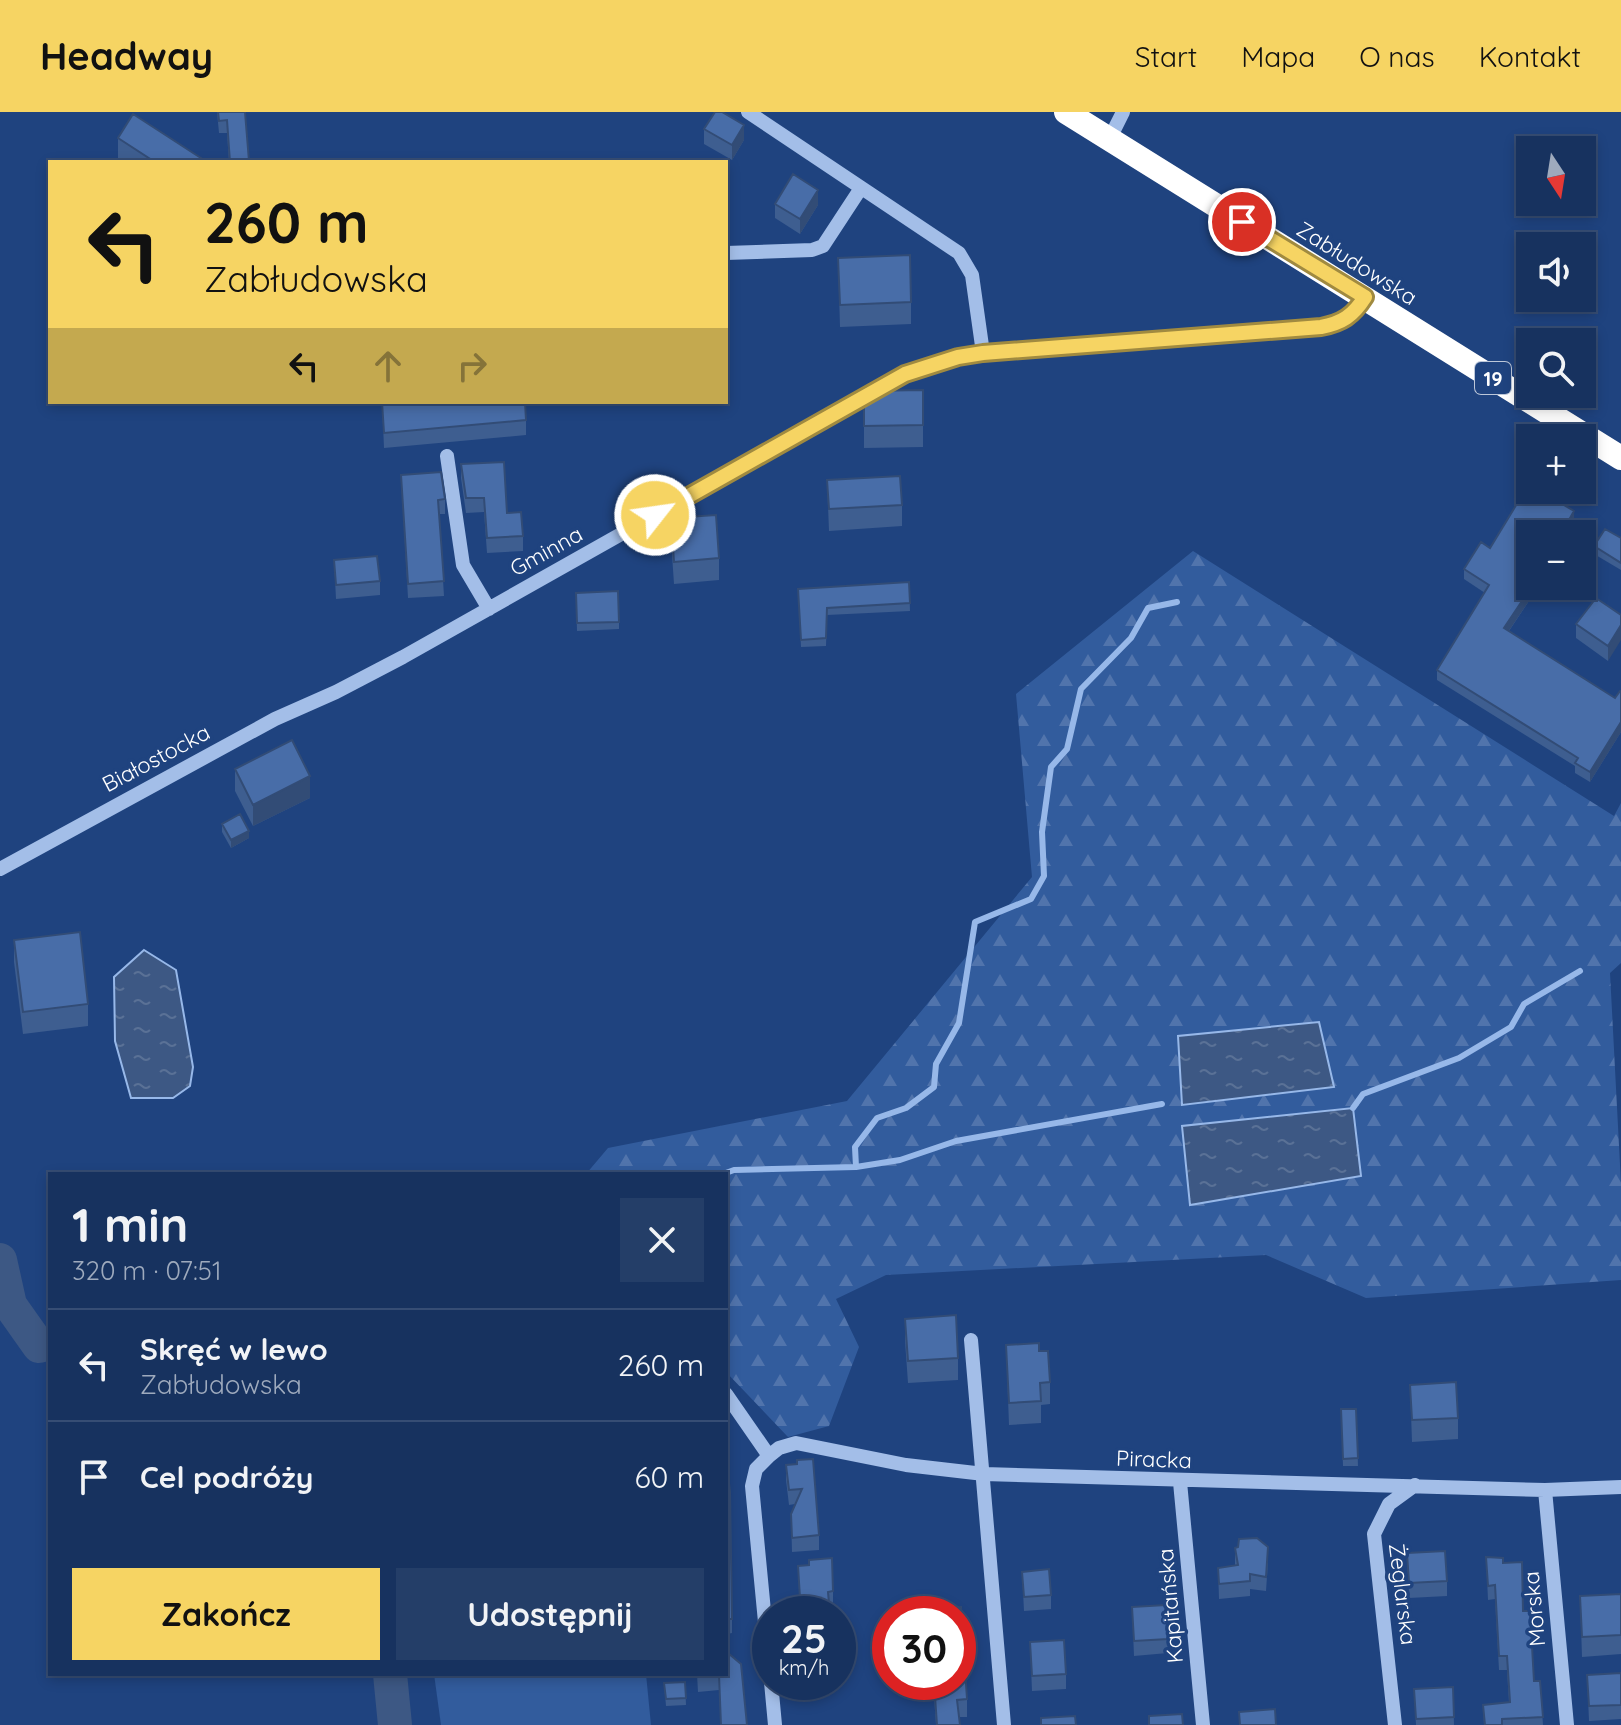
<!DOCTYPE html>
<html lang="pl">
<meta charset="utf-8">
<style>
body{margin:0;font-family:Quicksand,sans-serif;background:#243e68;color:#f1f3f6;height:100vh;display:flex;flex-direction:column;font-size:30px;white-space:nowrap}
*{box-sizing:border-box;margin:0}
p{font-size:26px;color:#9eaabd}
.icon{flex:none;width:44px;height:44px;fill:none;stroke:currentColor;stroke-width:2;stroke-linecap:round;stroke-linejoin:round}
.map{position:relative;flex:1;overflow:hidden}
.panel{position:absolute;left:48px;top:1060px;width:680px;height:504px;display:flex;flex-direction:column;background:#17325f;border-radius:0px;box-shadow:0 4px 12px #0003,0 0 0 2px #364d74}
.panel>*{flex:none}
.guide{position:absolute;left:48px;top:48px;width:680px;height:244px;border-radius:0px;box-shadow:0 4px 12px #0003,0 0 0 2px #364d74;background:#f6d463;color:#111;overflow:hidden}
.needle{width:52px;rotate:168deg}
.tools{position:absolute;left:1516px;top:24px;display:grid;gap:16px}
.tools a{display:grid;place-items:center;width:80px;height:80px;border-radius:0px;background:#17325f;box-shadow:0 4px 12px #0003,0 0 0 2px #364d74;font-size:40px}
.speed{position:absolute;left:752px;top:1484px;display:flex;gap:16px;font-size:40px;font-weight:700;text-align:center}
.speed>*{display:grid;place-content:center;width:104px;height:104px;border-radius:50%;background:#17325f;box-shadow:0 4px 12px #0003,0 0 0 2px #364d74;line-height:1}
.speed small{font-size:20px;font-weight:400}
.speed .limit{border:12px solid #d22;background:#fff;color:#111}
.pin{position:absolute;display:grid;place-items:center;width:68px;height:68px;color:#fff;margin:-34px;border:4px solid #fff;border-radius:50%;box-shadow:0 2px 8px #0007}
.me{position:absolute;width:88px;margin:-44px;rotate:60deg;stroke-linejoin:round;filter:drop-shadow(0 0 6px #0008)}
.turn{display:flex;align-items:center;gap:28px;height:168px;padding:0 24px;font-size:36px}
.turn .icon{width:104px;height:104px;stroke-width:2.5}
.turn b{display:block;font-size:56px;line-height:68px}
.lanes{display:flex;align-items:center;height:76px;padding:0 24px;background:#0003;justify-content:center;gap:40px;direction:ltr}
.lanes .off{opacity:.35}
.round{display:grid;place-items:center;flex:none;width:84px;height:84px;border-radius:0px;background:#243e68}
.overview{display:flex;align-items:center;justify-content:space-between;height:136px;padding:0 24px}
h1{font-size:48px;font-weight:700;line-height:60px}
.button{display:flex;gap:16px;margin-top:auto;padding:16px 24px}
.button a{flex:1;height:92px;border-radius:0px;background:#f6d463;color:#111;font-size:32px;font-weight:700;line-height:92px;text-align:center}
.button a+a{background:#243e68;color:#f1f3f6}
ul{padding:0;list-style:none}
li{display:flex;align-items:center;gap:24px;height:112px;padding:0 24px;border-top:2px solid #364d74}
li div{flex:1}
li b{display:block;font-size:30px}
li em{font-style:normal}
header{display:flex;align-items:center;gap:48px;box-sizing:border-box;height:112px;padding:0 40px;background:#f6d463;color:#111}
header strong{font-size:38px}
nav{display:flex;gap:44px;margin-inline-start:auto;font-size:28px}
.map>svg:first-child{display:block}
.green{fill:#325c9d}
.forest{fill:url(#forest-firs)}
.water{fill:url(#water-ripples);stroke:#97b8e9;stroke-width:2}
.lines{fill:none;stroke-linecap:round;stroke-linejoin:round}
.stream{stroke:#97b8e9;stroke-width:6}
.river{stroke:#3d5884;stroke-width:34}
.minor{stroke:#a3bee8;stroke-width:14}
.highway{stroke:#fff;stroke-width:24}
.wall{fill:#3e5e90}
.shaded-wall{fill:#324c76}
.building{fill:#486da8;stroke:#324c76;stroke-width:2}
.route-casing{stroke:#a08a40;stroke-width:20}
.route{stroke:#f6d463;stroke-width:14}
.labels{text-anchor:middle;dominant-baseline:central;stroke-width:7;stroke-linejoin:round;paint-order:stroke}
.shield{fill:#1f437f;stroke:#bcc7d9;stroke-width:2}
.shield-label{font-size:20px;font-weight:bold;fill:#fff}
.street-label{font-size:22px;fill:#fff;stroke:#1f437f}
</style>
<header>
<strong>Headway</strong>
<nav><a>Start</a><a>Mapa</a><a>O nas</a><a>Kontakt</a></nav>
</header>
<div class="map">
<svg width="1621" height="1613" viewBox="0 0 1621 1613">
<defs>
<pattern id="forest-firs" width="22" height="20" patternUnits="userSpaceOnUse" patternTransform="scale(2)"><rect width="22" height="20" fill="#325c9d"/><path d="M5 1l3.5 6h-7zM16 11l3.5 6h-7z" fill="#5174ac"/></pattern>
<pattern id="water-ripples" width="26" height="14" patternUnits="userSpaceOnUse" patternTransform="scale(2)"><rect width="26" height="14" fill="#3d5884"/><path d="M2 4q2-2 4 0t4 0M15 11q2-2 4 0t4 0" fill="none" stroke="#5a7196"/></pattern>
</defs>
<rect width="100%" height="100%" fill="#1f437f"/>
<!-- green -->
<path class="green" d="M434 1562H646L651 1613H441Z"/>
<!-- forest -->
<path class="forest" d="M1193 439 1614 704 1621 691V851L1610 861 1621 1072V1168L1366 1186 1266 1143 886 1163 836 1187 859 1235 829 1314 788 1325 726 1260V1062H586L608 1036 847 989 1032 765 1016 582Z"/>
<!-- water -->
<path class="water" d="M144 838 176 858 193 955 190 974 173 986H131L115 929 114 865Z
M1319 910 1334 975 1182 993 1178 924Z
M1353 996 1361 1064 1190 1093 1182 1014Z"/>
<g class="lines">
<!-- stream -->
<path class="stream" d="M1353 996 1363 982 1459 946 1511 915 1524 892 1580 859
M856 1055 855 1035 877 1006 906 996 934 975 936 952 959 911 975 810 1031 787 1044 764 1042 720 1051 655 1067 637 1081 577 1131 526 1148 496 1177 490
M723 1062 734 1058 856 1055 900 1048 956 1029 1162 992"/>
<!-- river -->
<path class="river" d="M0 1148 10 1193 39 1234
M390 1562 395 1613"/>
<!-- minor -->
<path class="minor" d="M748 0 959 141 972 163 983 241
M1109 28 1123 0
M726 141 812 138 823 134 861 76
M447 344 463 453 489 497
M0 757 275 607 336 580 403 545 905 262 958 245 983 241 1321 215 1346 208 1365 185
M971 1228 1004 1613
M726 1282 769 1344 779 1336 796 1331 906 1353 984 1362 1545 1378 1621 1375
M769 1344 756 1357 752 1374 770 1562
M1180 1370 1203 1613
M1545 1378 1567 1613
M771 1570 775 1613
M1395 1613 1374 1422 1389 1392 1415 1373"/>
<!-- highway -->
<path class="highway" d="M1066 0 1621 346"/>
</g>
<!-- wall -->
<path class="wall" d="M217 0H245L249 50H229L227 21H219Z
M704 17 744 28 732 48 704 32Z
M118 26 207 50H121L118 48Z
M775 92 818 93 800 122 775 106Z
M838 146 911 190V212L840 215Z
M923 278V335L864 336V279Z
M382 290 526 308V323L384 336Z
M461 352 507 401 523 424V439L487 441 484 400 466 401 461 366Z
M401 363 445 387V402H439L444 484 408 486Z
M827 368 902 393V414L829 419Z
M1529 372 1530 378H1539L1574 399V409L1567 422H1530V474H1539L1509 519 1615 586 1620 579 1621 580V620L1590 670 1575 661V654L1437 568V558L1485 481 1464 467V457L1481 430 1490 436Z
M671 406 719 446V468L674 472 671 428Z
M1621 426V458L1594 442V434Z
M334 448 380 469V483L336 487Z
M909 470 910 499 827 503 826 534 801 535 798 477Z
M576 481 619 510V517L577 519Z
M1621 503 1608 549 1576 526V512Z
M235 657 310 686 253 714 235 679Z
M222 712 249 726 231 736 222 720Z
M14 828 88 892V914L23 922 14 850Z
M905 1207 958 1246V1268L908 1271 905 1229Z
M1006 1233 1039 1239 1050 1270V1292L1041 1293V1311L1009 1313Z
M1410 1273 1458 1306V1327L1412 1330Z
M1341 1297H1356L1358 1354H1343Z
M726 1343 730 1380 732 1507V1521L727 1522 728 1541 741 1552 747 1613H721L719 1578 698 1580 697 1562H726Z
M797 1352 819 1423V1438L792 1440 791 1402 795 1392 789 1393 786 1368V1353Z
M1235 1436 1268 1450 1266 1479 1250 1477V1484L1219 1487 1218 1456 1235 1454Z
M1407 1441 1447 1469V1484L1409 1486Z
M1486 1445 1503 1451 1523 1499 1534 1569H1540L1543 1613H1484L1483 1593 1509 1590 1507 1558H1499L1495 1487 1488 1488Z
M798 1454 833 1479V1494H830V1502H800Z
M1022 1460 1051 1483V1497L1024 1499Z
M1621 1482V1542L1582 1545 1580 1484Z
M1132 1495 1168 1527V1541L1134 1544Z
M1030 1530 1066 1562V1577L1032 1579Z
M1621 1561V1607L1589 1609 1587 1563Z
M685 1570 686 1593 666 1594 664 1571Z
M933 1570H958L967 1587V1605H959L960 1613H936Z
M1453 1575 1454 1613H1416L1414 1577Z"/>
<!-- shaded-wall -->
<path class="shaded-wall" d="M744 13V28L732 48V33Z
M818 78V93L800 122V107Z
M1574 399V409L1567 422H1561Z
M1532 474H1539L1504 526V516Z
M1621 513V528L1608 549V534Z
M1621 610V620L1590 670V660Z
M310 664V686L253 714V693Z
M249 719V726L231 736V728Z"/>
<!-- building -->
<path class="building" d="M218 0H245L249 49 230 50 227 8 219 9Z
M715 0H722L744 13 732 33 704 17Z
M133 2 207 50H155L118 26Z
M793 62 818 78 800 107 775 92Z
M910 143 911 190 840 193 838 146Z
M923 278V313L864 314V279Z
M382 290H525L526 308 384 321Z
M504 350 507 401 521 400 523 424 487 426 484 386H466L461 352Z
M441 360 445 387 438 388 444 469 408 472 401 363Z
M900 364 902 393 829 397 827 368Z
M1529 372 1530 378H1539L1574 399 1561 422H1530V474H1532L1504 516 1615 586 1620 579 1621 580V610L1590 660 1575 651 1578 646 1437 558 1489 473 1464 457 1481 430 1490 436Z
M716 403 719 446 674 450 671 406Z
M1605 417 1621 426V451L1594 434Z
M377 444 380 469 336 473 334 448Z
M909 470 910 491 827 496 826 526 801 528 798 477Z
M618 479 619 510 577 511 576 481Z
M1596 486 1621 503V513L1608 534 1576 512Z
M292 628 310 664 253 693 235 657Z
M240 702 249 719 231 728 222 712Z
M80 820 88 892 23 900 14 828Z
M956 1203 958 1246 908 1249 905 1207Z
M1039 1231V1239H1048L1050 1270 1040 1271 1041 1289 1009 1291 1006 1233Z
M1456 1270 1458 1306 1412 1308 1410 1273Z
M1341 1297H1356L1358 1346 1343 1347Z
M726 1343 730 1380 732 1507H726Z
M813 1347 819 1423 792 1426 791 1402 802 1377 789 1378 786 1353 797 1352V1348Z
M1257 1426 1268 1435 1266 1465 1250 1462V1469L1219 1472 1218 1456 1238 1453 1235 1436 1238 1435 1239 1427Z
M1445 1439 1447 1469 1409 1471 1407 1441Z
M1486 1445 1503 1446V1451L1522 1450 1523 1499H1530L1534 1569H1540L1543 1605 1502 1607V1613H1485L1483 1593 1510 1590 1507 1544H1499L1495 1473 1488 1474Z
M832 1446 833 1479 828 1480 830 1502H801L798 1454 809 1453V1448Z
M1049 1457 1051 1483 1024 1485 1022 1460Z
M1621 1482V1523L1582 1525 1580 1484Z
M1166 1493 1168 1527 1134 1529 1132 1495Z
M961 1495 967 1587 957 1588 960 1613H937L934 1570H958V1502H923V1497Z
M726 1509 728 1541 741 1552 747 1613H721L719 1563 698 1565 697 1562H726Z
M1064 1528 1066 1562 1032 1564 1030 1530Z
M1621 1561V1593L1589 1594 1587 1563Z
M685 1570 686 1586 666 1587 664 1571Z
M1453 1575 1454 1605 1416 1607 1414 1577Z
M1275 1597 1276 1613H1240L1239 1600Z
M1182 1602 1183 1613H1149V1604Z
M1075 1604 1076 1613H1041V1606Z"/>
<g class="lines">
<defs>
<path id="route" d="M655 403 905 262 958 245 983 241 1321 215C1342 211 1353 204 1365 185L1242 110"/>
</defs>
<!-- route casing -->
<use href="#route" class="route-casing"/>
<!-- route -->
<use href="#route" class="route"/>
</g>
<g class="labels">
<!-- shield labels -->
<rect class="shield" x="1475" y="250" width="36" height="32" rx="6"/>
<g class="shield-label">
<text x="1493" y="266">19</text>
</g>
<!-- street labels -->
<g class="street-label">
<text transform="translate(1357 151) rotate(32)">Zabłudowska</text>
<text transform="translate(546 439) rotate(-29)">Gminna</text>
<text transform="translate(156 646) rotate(-28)">Białostocka</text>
<text transform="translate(1154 1347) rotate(2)">Piracka</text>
<text transform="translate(1403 1482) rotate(83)">Żeglarska</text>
<text transform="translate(1170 1494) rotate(-95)">Kapitańska</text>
<text transform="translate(1534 1497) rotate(-95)">Morska</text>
</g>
</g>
</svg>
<div class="tools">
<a><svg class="needle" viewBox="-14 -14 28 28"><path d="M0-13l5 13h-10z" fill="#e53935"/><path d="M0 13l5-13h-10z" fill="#9eaabd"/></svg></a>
<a><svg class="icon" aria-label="sound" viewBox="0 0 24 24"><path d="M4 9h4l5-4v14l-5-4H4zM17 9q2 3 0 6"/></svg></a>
<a><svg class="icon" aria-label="search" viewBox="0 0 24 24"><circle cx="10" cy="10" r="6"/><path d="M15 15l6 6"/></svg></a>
<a>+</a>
<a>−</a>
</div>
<div class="speed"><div>25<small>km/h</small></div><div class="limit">30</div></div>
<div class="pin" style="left:1242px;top:110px;background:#d93025"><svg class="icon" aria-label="arrive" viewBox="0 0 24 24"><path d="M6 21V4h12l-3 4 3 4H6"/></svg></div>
<svg class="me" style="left:655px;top:403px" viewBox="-20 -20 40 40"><circle r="17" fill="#f6d463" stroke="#fff" stroke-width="3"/><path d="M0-11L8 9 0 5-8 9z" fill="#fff"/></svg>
<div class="guide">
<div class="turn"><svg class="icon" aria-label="left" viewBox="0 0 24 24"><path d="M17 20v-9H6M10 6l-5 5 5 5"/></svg><div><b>260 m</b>Zabłudowska</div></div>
<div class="lanes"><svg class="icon" aria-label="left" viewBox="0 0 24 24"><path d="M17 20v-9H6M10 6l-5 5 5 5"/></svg><svg class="icon off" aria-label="ahead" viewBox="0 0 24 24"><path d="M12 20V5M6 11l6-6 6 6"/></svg><svg class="icon off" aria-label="right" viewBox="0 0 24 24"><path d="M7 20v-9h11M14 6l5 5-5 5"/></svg></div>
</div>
<section class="panel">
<div class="overview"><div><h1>1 min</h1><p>320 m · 07:51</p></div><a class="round"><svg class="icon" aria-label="close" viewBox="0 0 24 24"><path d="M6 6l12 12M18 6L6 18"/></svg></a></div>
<ul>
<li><svg class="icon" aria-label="left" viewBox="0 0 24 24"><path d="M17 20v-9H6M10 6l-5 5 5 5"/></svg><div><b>Skręć w lewo</b><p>Zabłudowska</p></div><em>260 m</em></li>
<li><svg class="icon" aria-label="arrive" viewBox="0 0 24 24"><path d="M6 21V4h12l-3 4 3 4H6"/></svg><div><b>Cel podróży</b></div><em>60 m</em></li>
</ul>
<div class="button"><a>Zakończ</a><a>Udostępnij</a></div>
</section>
</div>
